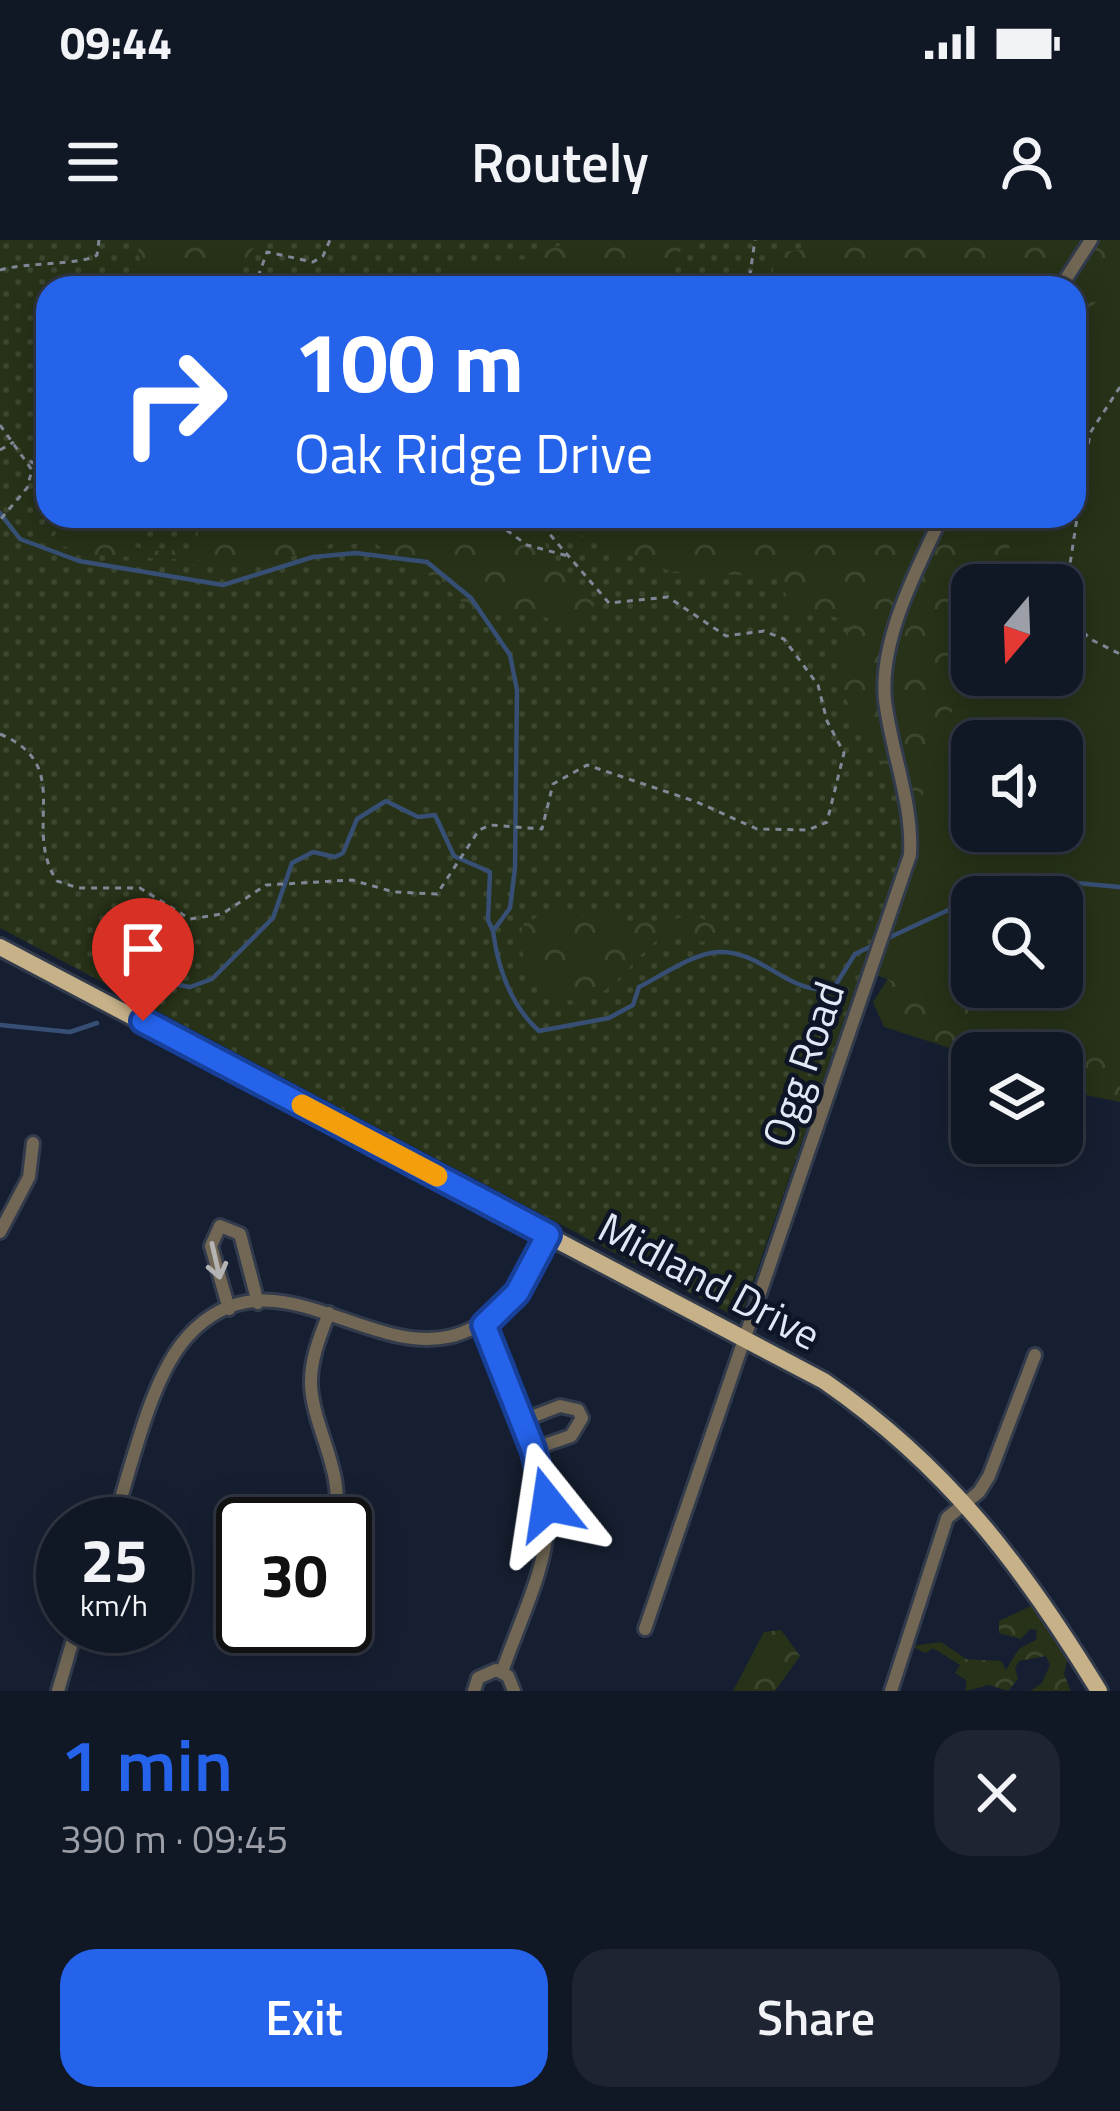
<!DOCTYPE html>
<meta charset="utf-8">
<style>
body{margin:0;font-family:"Titillium Web",sans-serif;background:#1e2432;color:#f1f3f6;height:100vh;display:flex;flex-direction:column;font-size:45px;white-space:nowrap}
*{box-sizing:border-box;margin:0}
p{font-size:39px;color:#9c9fa7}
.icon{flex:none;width:66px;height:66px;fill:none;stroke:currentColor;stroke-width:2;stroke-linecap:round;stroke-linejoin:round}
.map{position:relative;height:1451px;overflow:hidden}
.panel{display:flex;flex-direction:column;background:#101725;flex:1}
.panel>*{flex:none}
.banner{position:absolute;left:36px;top:36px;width:1050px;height:252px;border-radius:36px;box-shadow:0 6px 30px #0003,0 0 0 3px #303642;background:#2563eb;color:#fff;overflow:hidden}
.needle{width:78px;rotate:199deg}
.buttons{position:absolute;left:951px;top:324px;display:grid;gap:24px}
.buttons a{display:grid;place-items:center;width:132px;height:132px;border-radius:24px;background:#101725;box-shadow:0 6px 30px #0003,0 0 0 3px #303642;font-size:60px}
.speed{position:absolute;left:36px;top:1257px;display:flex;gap:24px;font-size:60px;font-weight:700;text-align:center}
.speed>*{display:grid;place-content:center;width:156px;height:156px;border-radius:50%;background:#101725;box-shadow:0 6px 30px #0003,0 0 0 3px #303642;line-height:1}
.speed small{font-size:30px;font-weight:400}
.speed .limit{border:6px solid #111;border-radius:18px;background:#fff;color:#111}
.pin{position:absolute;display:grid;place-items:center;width:102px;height:102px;color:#fff;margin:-123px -51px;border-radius:50% 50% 50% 0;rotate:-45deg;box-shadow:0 0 12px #0007}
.pin .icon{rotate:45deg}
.me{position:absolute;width:132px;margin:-66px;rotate:345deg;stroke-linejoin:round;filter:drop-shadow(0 0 9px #0008)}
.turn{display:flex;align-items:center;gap:42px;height:252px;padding:0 60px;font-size:54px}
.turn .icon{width:156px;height:156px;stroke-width:2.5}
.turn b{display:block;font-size:84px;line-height:102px}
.round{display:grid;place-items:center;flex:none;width:126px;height:126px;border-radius:36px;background:#1e2432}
.headline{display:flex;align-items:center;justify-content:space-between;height:204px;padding:0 60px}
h1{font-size:72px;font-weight:600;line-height:90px;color:#2563eb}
.button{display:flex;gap:24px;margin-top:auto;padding:24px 60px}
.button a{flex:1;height:138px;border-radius:36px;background:#2563eb;color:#fff;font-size:48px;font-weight:600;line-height:138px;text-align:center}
.button a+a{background:#1e2432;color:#f1f3f6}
.status{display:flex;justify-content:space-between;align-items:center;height:84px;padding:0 60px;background:#101725;direction:ltr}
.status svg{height:33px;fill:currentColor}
header{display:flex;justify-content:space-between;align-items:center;height:156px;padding:0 60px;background:#101725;font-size:54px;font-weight:600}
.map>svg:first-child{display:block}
.grass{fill:url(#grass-dots)}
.forest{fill:url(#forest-crowns);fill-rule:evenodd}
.green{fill:#273218;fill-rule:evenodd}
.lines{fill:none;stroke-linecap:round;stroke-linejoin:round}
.stream{stroke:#374f75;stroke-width:4.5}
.minor-casing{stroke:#323b4c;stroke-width:18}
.major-casing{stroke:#323b4c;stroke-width:22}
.path{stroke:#808897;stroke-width:3;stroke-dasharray:6 6;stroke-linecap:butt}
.minor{stroke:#716754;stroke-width:12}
.major{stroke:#c6b188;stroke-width:16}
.oneway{stroke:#b4b4b5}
.route-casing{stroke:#184099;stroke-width:30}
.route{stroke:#2563eb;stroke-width:21}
.slow{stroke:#f59e0b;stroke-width:21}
.labels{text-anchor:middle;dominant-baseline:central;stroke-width:9;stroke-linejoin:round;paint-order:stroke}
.street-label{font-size:42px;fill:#e1e8f5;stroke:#0d1527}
</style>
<div class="status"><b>09:44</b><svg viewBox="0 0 49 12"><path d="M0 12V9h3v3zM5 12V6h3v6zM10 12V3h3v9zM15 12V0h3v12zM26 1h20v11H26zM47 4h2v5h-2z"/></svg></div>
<header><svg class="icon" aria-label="menu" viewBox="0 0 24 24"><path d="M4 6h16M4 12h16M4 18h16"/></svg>Routely<svg class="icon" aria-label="person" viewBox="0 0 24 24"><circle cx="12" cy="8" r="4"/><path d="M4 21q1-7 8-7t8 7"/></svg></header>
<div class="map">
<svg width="1120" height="1451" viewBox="0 0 1120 1451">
<defs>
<pattern id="grass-dots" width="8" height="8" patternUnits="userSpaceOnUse" patternTransform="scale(3)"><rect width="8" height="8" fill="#273218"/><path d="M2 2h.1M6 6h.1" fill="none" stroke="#3c462f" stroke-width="1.8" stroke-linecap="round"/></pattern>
<pattern id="forest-crowns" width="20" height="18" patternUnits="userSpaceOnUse" patternTransform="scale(3)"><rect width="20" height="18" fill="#273218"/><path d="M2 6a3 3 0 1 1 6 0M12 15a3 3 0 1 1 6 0" fill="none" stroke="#3c462f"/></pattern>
</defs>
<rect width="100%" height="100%" fill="#161f31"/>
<!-- grass -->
<path class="grass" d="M0 0H1117L1074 48H48V276H1020L972 345V414L740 1079 0 688Z"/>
<!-- forest -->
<path class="forest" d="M139 0H273L257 3C247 16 235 40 220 46 185 60 132 45 139 0Z
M571 0H684L668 48H416L458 23 529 19Z
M816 0H1120V635L918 586 911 545 889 544 872 497 849 468 839 430 850 379 793 372 778 336 674 333 579 295 543 297 551 322 597 361 579 385 529 374H475L438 340 374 303 331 304 267 324 79 314 53 300 63 276H119L132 284 127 304 148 311 194 310 202 276H1074V48H774L773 28 783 12 809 9ZM972 345H1062V435H972ZM972 501H1062V591H972Z
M599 667 623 685 696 676 721 687C704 715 691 695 668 693 635 711 619 754 581 760 542 767 511 715 524 683L559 668 583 676Z
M902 717 972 747H1062L1120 762V862L1062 850V813L972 815 884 787 873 762Z
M1031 1366 1068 1416 1064 1434 1071 1451H1030L1042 1443 1050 1425 1046 1416 1019 1421 1015 1428 1018 1439 1008 1451 989 1445 966 1451V1440L955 1433 960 1425 933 1408 926 1413 911 1406 941 1402 966 1419 1001 1421 1006 1430 1019 1409 1036 1400 1037 1390 1030 1389 1021 1399 999 1393V1381Z
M781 1390 800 1416 775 1451H733L764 1392Z"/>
<!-- green -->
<path class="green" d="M1117 0H1120V823L862 730 972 414V435H1062V345H996L1020 276H1074V123ZM972 501H1062V591H972ZM972 657H1062V747H972Z"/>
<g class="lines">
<!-- stream -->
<path class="stream" d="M0 273 20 299 79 321 223 345 313 317 356 313 427 322 471 358 510 415 517 450 515 628 510 668 493 691C498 729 510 765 539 791L609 778 633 765 639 747C661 736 694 713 718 712 763 710 787 755 833 749L855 714 876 704
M977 657 1066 642 1120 647
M886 699 972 659
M123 756 157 741 190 747 212 739 273 678 292 623 313 612 335 617 343 613 357 579 386 561 418 577 435 575 454 616 490 632 488 680 493 691
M0 785 70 792 97 783"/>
<defs>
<path id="minor" d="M1060 48 1091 0
M0 992 29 937 33 903
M229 1069 211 1006 220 986 240 994 258 1063
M329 1073C320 1096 310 1120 311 1146 314 1192 348 1237 333 1284
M484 1085C507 1144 551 1216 548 1280 546 1331 518 1384 502 1432
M521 1181 560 1166 578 1170 582 1178 571 1196 533 1209
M113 1284C131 1230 150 1137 188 1096 302 972 437 1232 548 995
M645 1389 910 615C913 562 891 512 885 460 879 400 917 329 942 276
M58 1451 77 1386
M474 1451 478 1438 496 1430 508 1436 514 1451
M891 1451 947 1278 979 1252 989 1236 1035 1115"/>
<path id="major" d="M0 707 824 1141C947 1226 1022 1325 1099 1451"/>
</defs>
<!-- minor casing -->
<use href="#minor" class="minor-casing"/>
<!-- major casing -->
<use href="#major" class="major-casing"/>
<!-- path -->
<path class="path" d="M0 30C26 22 83 25 97 15L99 0
M254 48 267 12 313 22 323 16 330 0
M748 48 755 0
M1120 147 1090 193 1063 370 1090 399 1120 414
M0 185 32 230 27 248 0 280
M0 210 14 202
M30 221 48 232
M487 276 527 305 568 316
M592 276 669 288 724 276
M0 494C76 526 21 587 57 641L78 648H140L190 679 222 674 266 645 352 640 394 652 437 654 479 590 490 585 542 589 553 544 587 525 697 562 757 589 808 590 827 582 844 513 827 481 818 445 784 399 764 391 726 396 668 357 609 363 534 276"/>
<!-- minor -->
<use href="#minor" class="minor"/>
<!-- major -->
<use href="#major" class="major"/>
</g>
<!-- one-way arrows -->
<defs><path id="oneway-shaft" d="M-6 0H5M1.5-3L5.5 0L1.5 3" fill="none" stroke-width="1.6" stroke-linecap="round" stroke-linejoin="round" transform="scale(3)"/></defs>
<use class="oneway" href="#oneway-shaft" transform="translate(216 1021) rotate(77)"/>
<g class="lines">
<defs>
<path id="route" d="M143 781 548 995 517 1053 484 1085 533 1209 548 1264"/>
</defs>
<!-- route casing -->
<use href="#route" class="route-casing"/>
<!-- route -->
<use href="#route" class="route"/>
<!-- slow -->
<path class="slow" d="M302 865 437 936"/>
</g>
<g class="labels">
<!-- street labels -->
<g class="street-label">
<text transform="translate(802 824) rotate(-71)">Ogg Road</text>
<text transform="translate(710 1040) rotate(28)">Midland Drive</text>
</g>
</g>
</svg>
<div class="buttons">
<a><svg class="needle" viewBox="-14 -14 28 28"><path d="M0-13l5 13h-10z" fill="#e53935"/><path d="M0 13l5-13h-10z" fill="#9c9fa7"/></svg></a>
<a><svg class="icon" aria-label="sound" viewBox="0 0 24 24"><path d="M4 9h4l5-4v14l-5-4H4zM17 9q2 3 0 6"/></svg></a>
<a><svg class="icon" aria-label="search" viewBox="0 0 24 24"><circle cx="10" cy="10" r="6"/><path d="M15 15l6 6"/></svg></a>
<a><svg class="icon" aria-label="layers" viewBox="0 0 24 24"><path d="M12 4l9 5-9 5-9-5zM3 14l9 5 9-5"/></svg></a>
</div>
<div class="speed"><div>25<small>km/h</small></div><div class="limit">30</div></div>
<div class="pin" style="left:143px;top:781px;background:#d93025"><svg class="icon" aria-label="arrive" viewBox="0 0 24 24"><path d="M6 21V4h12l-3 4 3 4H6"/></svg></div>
<svg class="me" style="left:548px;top:1264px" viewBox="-20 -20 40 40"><path d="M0-17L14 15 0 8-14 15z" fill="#2563eb" stroke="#fff" stroke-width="4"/></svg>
<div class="banner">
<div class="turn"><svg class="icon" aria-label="right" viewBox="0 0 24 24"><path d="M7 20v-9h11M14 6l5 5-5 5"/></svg><div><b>100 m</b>Oak Ridge Drive</div></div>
</div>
</div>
<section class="panel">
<div class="headline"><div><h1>1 min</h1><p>390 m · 09:45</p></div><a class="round"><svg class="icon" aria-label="close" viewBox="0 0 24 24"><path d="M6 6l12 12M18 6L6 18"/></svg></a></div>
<div class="button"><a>Exit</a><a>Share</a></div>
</section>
